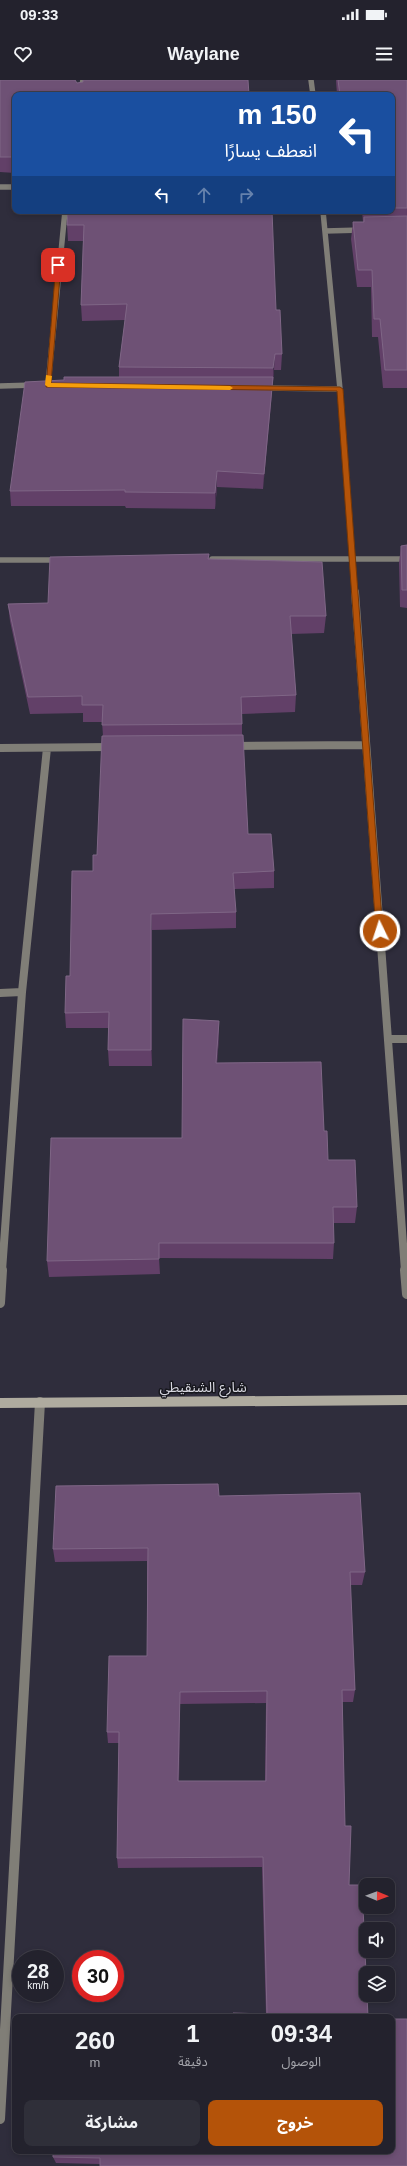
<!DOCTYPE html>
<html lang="ar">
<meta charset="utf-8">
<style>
body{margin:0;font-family:Helvetica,"Noto Sans Arabic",sans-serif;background:#2f2f39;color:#f1f3f6;direction:rtl;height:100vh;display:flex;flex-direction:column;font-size:15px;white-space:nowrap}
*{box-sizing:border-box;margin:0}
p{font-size:13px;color:#a3a4aa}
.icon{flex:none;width:22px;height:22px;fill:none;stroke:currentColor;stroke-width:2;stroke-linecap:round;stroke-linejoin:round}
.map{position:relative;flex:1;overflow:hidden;direction:ltr}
.panel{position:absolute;left:12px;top:1934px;width:383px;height:140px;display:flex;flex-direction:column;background:#23222d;border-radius:8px;box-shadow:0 2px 6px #0003,0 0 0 1px #403f49;direction:rtl}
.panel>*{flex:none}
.guide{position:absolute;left:12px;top:12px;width:383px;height:122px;border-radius:8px;box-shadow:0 2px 6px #0003,0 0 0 1px #403f49;direction:rtl;background:#1a4fa0;color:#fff;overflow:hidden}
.needle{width:26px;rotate:91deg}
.fabs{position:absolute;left:359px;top:1798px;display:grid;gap:8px}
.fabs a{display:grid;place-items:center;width:36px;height:36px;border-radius:8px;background:#23222d;box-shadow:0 2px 6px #0003,0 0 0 1px #403f49;font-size:20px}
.speed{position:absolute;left:12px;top:1870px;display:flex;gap:8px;font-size:20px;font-weight:700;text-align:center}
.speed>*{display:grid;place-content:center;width:52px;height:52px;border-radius:50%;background:#23222d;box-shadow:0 2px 6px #0003,0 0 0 1px #403f49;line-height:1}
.speed small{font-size:10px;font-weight:400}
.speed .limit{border:6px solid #d22;background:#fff;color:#111}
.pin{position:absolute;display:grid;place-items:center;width:34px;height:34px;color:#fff;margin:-17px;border-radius:8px;box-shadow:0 2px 6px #0006}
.me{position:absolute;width:44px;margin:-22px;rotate:356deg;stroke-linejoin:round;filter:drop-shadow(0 0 3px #0008)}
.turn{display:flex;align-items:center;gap:14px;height:84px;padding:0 12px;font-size:18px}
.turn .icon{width:52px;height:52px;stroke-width:2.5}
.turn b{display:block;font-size:28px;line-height:34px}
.lanes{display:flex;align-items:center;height:38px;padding:0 12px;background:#0003;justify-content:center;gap:20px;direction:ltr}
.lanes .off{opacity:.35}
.eta{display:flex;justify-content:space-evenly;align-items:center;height:68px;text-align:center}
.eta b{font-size:24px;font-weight:700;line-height:28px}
.primary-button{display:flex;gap:8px;margin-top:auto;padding:8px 12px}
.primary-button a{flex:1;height:46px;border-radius:8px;background:#b45309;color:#fff;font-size:16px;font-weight:700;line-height:46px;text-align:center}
.primary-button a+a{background:#2f2f39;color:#f1f3f6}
.status{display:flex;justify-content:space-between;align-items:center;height:28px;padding:0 20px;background:#23222d;direction:ltr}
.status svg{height:11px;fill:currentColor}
header{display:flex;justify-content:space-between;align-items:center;height:52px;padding:0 12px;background:#23222d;font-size:18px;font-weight:700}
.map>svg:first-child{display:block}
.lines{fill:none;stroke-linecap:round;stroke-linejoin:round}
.street-far2{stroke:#807e77;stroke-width:5.5}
.street-far1{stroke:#807e77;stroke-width:8}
.street{stroke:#807e77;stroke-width:10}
.secondary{stroke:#afab9f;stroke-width:10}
.wall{fill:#624068;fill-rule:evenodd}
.shaded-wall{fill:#483251}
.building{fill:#6e5175;stroke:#7f6686;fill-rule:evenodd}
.route{fill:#b45309;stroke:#753606}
.slow{fill:#f59e0b}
.labels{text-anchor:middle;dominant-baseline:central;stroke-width:3;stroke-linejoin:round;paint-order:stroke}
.street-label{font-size:14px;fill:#d7d7e0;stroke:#17171d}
</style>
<div class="status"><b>09:33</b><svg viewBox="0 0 49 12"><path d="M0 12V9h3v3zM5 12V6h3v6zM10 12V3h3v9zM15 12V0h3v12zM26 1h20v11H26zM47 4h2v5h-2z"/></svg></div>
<header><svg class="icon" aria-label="menu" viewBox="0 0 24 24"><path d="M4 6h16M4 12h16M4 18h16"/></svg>Waylane<svg class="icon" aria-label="heart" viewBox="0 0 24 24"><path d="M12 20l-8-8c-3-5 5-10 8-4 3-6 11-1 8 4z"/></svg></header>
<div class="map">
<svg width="407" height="2086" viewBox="0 0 407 2086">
<rect width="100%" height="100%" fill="#2f2d3c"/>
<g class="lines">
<!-- street-far2 -->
<path class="street-far2" d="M311 0 313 15
M80 15 83 0
M0 107H15
M323 131 340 309 355 513
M325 151 362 150
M48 305 65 131
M0 306 35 305
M263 308 340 309
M212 479H407
M0 480H60"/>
<!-- street-far1 -->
<path class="street-far1" d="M355 512 405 1191
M233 666 366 665
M0 668 111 667
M0 913 22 912
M388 959H407
M2 1191 22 912 47 668"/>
<!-- street -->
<path class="street" d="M405 1190 407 1214
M0 1223 2 1190
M0 2039 40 1322"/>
<!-- secondary -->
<path class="secondary" d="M0 1323 407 1320"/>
</g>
<!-- wall -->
<path class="wall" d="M0 0 77 3 248 0 15 15V93L0 92Z
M336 0H407V308H383L378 257H372L371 207H357L351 159 353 142H363L362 131H392V15H337Z
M68 131 276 230 282 274 281 290H274L263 409 217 407 215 429 126 428 125 426H11L10 411 64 300 119 297V287L125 240 82 241 81 225 83 161H68L67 145Z
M407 465V528L400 527 399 483 401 466Z
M209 474V479L326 536 324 553 291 554 296 615 295 632 242 634V655L248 754 274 791V808L234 809 236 832V848L152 850V986H109L108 970V948H66L65 933 70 896 97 775 103 656 102 642H83V633L30 634 10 541 8 524 48 523Z
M219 941V957L217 983 324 1051 328 1080 357 1127 355 1143H333L334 1163 333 1179 159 1178 160 1194 49 1197 47 1181 182 1058Z
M219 1416 365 1492 362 1505H350L355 1610 353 1622H342L345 1746 349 1805 366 1915 266 1934 262 1787 118 1788 117 1778 119 1663H108L107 1652 147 1576V1481L55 1482 53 1469ZM266 1623 265 1701H179L180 1624Z
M392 2071 100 2084 56 2083 53 2077Z"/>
<!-- shaded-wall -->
<path class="shaded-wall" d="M275 274 274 290 273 304V288Z
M273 297 272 313 263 409 264 394Z
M217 391V407L215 429V413Z
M151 834 152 850V986L151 970Z
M219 941V957L216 999V983Z
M180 1612V1624L179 1711 178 1701Z"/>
<!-- building -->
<path class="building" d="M0 0H75L77 3 83 2V0H248L249 15H15V77H0Z
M338 0H407V128H392V15H340Z
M68 131H272L276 230H280L282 274H275L273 288 119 287 127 224 81 225 84 145H67Z
M407 136V290H385L380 239H374L372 190H358L353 142H364V137Z
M64 297H273L264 394 217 391 215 413 125 412V410L10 411 25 302 64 300Z
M407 465V510H402L401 466Z
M209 474 208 479 322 482 326 536H290L296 615 241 617 242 644 102 645 103 625H82V616L28 617 8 524 48 523 50 477Z
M243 655 248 754H271L274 791 233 793 236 832 151 834V970H108L109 932 65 933 66 896H70L72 791H93V775H97L102 656Z
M183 939 219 941 216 983 321 982 324 1051H327L328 1080H355L357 1127H333L334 1163H159V1179L47 1181 51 1058H182Z
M218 1404 219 1416 360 1413 365 1492H350L355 1610H342L345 1746H351L349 1805H362L366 1893V1915H367L368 1937H233V1933L267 1934 263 1777 117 1778 119 1652H107L109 1576H147L148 1468 53 1469 56 1406ZM267 1611 266 1701H178L180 1612Z
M392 1939H407V2086H100V2078L53 2077V2071H392Z"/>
<!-- route -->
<path class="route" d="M56 184 61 185 51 303 340 307 343 309 383 853H377L376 851 337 311 46 307Z"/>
<!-- slow -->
<path class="slow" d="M46 295 52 296 51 303 230 306 233 308 230 310 48 307 45 305Z"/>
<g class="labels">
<!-- street labels -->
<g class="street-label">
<text x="203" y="1307">شارع الشنقيطي</text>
</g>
</g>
</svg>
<div class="fabs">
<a><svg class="needle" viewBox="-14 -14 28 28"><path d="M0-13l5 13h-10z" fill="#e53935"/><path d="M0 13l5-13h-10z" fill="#a3a4aa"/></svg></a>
<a><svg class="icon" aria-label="sound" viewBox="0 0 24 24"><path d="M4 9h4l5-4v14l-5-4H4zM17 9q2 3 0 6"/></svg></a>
<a><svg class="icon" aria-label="layers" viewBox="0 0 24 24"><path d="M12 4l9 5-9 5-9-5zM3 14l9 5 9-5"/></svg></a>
</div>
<div class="speed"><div>28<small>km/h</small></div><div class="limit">30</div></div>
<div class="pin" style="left:58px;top:185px;background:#d93025"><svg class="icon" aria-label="arrive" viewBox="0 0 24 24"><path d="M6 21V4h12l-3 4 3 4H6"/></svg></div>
<svg class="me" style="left:380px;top:851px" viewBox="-20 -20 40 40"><circle r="17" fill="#b45309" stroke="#fff" stroke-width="3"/><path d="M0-11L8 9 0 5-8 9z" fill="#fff"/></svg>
<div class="guide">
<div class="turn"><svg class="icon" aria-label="left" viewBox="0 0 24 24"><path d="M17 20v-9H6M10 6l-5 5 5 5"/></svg><div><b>150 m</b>انعطف يسارًا</div></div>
<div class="lanes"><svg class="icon" aria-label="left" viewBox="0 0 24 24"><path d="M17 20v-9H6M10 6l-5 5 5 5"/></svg><svg class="icon off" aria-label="ahead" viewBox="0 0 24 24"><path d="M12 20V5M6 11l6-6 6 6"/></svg><svg class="icon off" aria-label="right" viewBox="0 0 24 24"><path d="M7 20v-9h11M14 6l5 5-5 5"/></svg></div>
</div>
<section class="panel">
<div class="eta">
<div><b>09:34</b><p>الوصول</p></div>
<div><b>1</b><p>دقيقة</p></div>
<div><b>260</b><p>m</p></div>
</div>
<div class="primary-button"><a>خروج</a><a>مشاركة</a></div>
</section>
</div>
